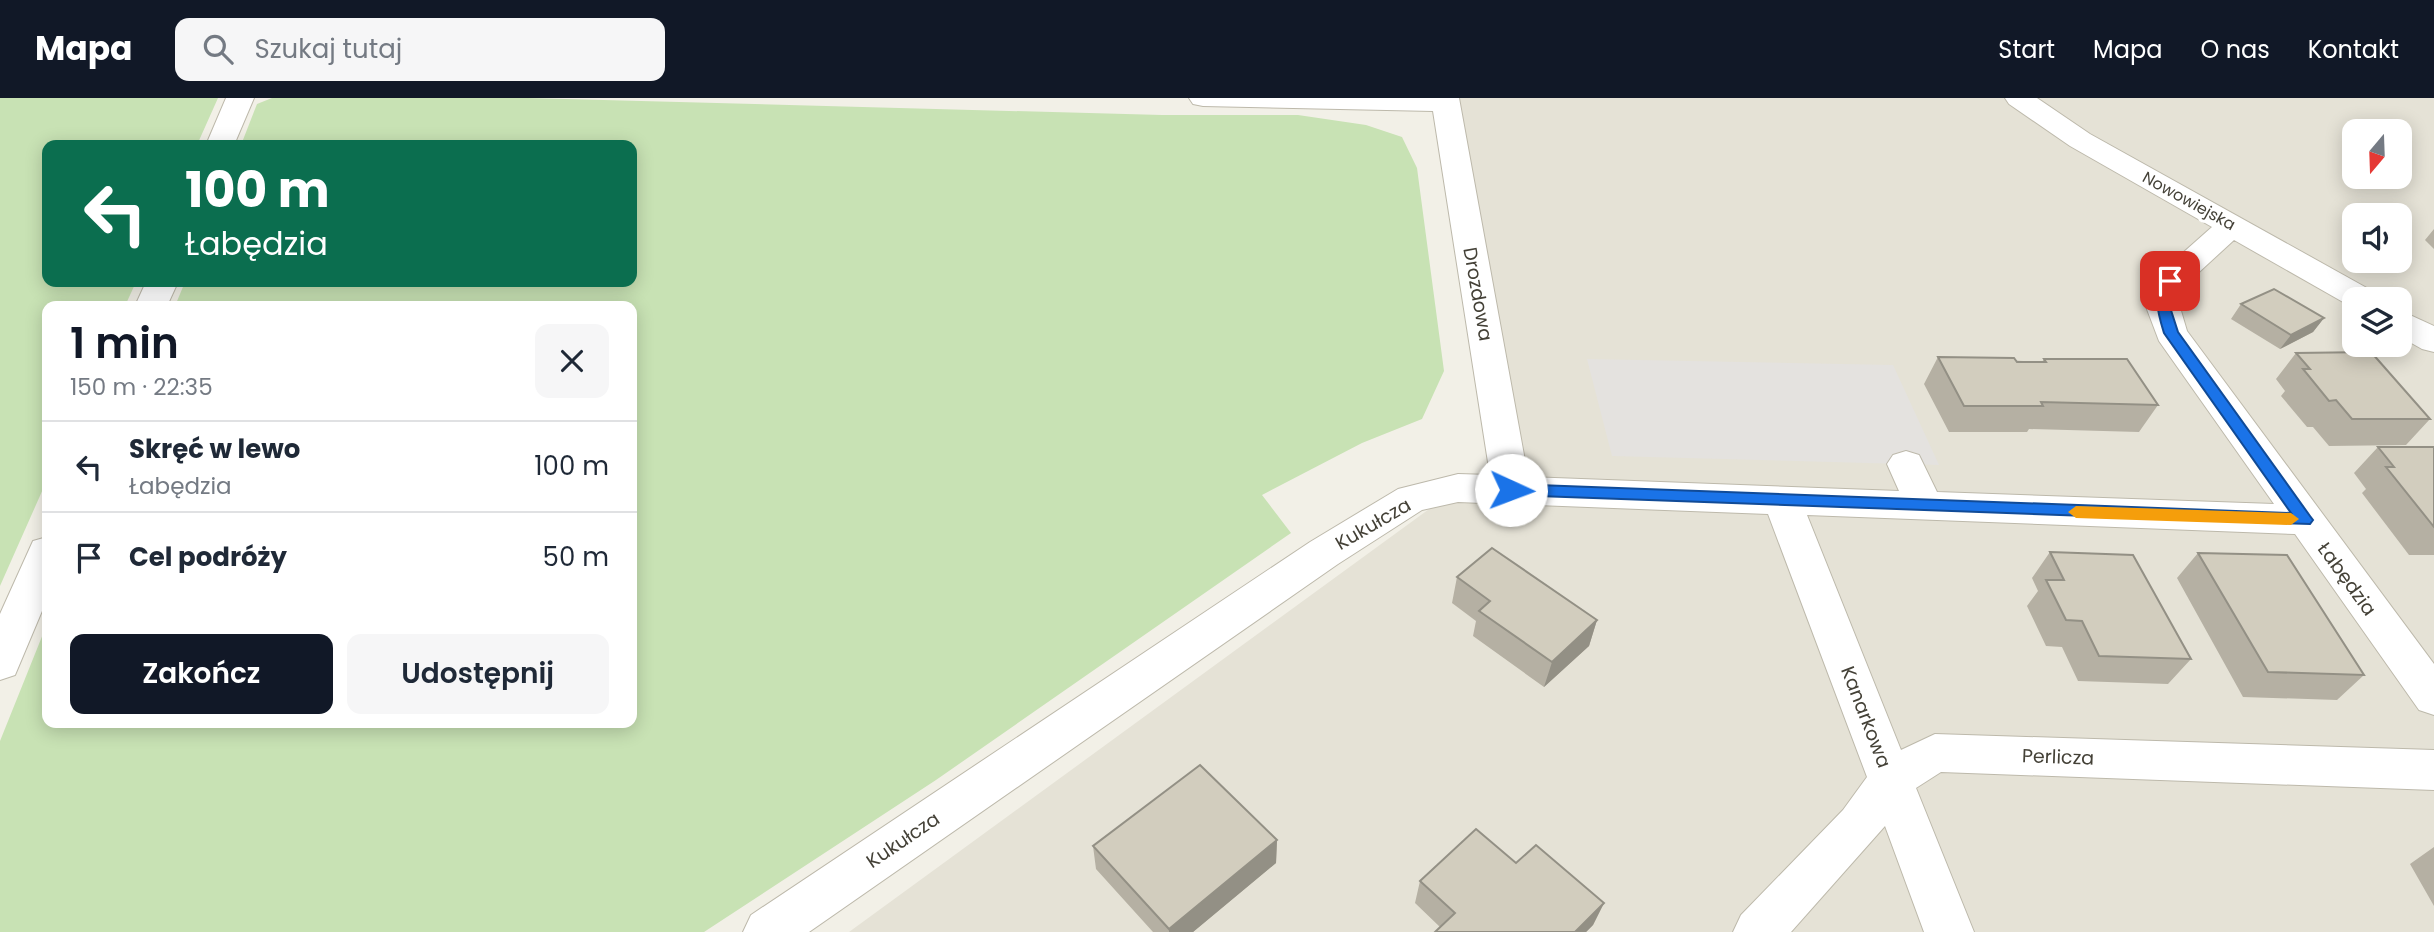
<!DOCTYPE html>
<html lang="pl">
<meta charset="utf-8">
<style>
body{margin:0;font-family:Poppins,sans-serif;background:#f6f6f7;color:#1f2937;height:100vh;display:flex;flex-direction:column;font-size:26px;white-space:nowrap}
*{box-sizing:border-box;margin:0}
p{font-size:23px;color:#747a83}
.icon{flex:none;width:38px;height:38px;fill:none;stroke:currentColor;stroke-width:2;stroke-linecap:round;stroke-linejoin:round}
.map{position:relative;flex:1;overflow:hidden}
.details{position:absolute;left:42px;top:203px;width:595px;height:427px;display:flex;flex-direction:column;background:#fff;border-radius:14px;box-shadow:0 4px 18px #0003}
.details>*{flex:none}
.hud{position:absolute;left:42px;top:42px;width:595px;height:147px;border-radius:14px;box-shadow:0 4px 18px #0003;background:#0b6e4f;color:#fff;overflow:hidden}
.needle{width:46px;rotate:199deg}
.tools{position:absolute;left:2342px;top:21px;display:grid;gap:14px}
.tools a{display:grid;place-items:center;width:70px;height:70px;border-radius:14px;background:#fff;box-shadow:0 4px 18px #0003;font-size:35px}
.pin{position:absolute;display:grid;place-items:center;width:60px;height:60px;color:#fff;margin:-30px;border-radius:14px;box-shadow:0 4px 10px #0006}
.me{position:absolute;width:77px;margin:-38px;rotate:92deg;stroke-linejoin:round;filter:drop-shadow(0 0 5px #0008)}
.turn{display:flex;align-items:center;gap:24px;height:147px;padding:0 28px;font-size:32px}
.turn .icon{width:91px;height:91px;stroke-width:2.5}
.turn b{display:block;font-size:49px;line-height:60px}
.round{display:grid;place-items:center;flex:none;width:74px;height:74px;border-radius:14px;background:#f6f6f7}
.headline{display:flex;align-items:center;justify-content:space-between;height:119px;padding:0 28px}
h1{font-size:42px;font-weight:600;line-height:52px;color:#111827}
.cta{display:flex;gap:14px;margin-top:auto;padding:14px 28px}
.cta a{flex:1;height:80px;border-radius:14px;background:#111827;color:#fff;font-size:28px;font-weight:600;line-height:80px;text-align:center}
.cta a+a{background:#f6f6f7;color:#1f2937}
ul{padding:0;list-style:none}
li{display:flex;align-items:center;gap:21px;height:91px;padding:0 28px;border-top:2px solid #e0e1e3}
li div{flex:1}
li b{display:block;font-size:26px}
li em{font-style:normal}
header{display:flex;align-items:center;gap:42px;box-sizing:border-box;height:98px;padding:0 35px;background:#111827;color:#fff}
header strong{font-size:33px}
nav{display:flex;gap:38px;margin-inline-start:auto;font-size:24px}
.search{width:490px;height:63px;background:#f6f6f7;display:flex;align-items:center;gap:18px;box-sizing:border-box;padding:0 24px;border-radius:14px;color:#747a83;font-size:26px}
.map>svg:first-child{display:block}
.residential{fill:#e5e2d6;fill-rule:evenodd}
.green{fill:#c8e2b4}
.parking{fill:#e4e2df}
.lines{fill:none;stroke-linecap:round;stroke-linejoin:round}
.minor-casing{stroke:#bdb9ab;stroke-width:2}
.minor{fill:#fff;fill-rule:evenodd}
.wall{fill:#b5b0a3}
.shaded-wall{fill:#939085}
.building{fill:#d2cdbe;stroke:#939085;stroke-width:2}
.route{fill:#1a73e8;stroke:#114b97;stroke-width:2}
.slow{fill:#f59e0b}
.labels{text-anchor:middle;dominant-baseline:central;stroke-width:6;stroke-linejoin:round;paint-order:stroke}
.far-street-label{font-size:16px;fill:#444137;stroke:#fff}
.street-label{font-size:19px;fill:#444137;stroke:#fff}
</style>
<header>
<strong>Mapa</strong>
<div class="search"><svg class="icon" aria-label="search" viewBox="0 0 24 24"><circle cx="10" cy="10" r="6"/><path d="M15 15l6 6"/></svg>Szukaj tutaj</div>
<nav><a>Start</a><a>Mapa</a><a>O nas</a><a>Kontakt</a></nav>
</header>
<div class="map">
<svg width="2434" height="834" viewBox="0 0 2434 834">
<rect width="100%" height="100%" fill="#f2f0e7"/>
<!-- residential -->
<path class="residential" d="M1203 0H2434V834H849L1458 390 1511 391 1446 6ZM2354 33H2399V79H2354ZM2354 117H2399V163H2354ZM2354 201H2399V247H2354Z"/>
<!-- green -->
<path class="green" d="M0 0H218L197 47H47V184H136L125 208H47V382L0 488Z
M272 0H528L1162 17H1298L1366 27 1402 39 1417 70 1444 273 1422 321 1362 345 1262 397 1291 435 936 682 704 834H0V643L47 526V625H632V208H175L185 184H632V47H241L257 6Z"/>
<!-- parking -->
<path class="parking" d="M1587 261 1893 267 1939 367 1612 358Z"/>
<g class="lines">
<defs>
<path id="minor" d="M226 0H254L234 47H206Z
M1189 0H1459L1528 379 1899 393 1887 366 1893 357 1906 353 1919 357 1937 394 2274 406 2159 243 2145 206 2159 176 2212 129 2070 48 2009 6 2005 0H2037L2090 36 2374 194 2378 201H2354V209L2350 208 2234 142 2185 187 2179 206 2187 233 2434 566V617L2419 612 2295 436 1807 417 1901 652 1935 636 2434 652V692L1941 674 1916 690 1974 834H1924L1885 728 1791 834H1733L1741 817 1843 712 1867 679 1768 416 1458 404 1422 412 1338 466 809 834H743L751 817 1310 444 1398 391 1458 376 1490 377 1433 13 1203 8 1193 6Z
M146 184H178L167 208H135Z
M2399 212 2434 228V254L2422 251 2399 238Z
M47 439V501L15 577 0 582V516L33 443Z"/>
</defs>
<!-- minor casing -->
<use href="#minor" class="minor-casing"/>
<!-- minor -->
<use href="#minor" class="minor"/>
</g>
<!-- wall -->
<path class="wall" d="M2434 131V151L2425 142Z
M2241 206 2324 220 2313 234 2280 251 2231 221Z
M2296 255 2430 321 2406 347 2329 348 2313 329H2307L2281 298 2285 293 2276 281Z
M1938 259 2042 264 2044 261 2158 307 2139 334 2029 331 2027 334H1949L1924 286Z
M2378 349H2434V457H2409L2362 395 2366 391 2354 375Z
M2050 454 2191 561 2168 586 2078 583 2062 549 2046 548 2027 508 2038 493 2032 480Z
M2198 455 2364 577 2337 602 2243 599 2177 480Z
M1457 479 1597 522 1589 548 1544 589 1473 538 1476 523 1452 505Z
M1277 742 1276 765 1193 834H1153L1096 771 1093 748Z
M2434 749V808L2410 766Z
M1516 765 1604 805 1593 827 1586 834H1435L1440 829 1415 805 1420 783Z"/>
<!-- shaded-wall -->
<path class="shaded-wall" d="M2324 220 2313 234 2280 251 2291 237Z
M1597 522 1589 548 1544 589 1552 564Z
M1277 742 1276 765 1193 834H1169V831Z
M1604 805 1593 827 1586 834H1575Z"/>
<!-- building -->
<path class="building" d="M2274 191 2324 220 2291 237 2241 206Z
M2371 254 2430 321H2352L2336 302 2329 303 2303 271H2310L2296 255Z
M1938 259 2014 260 2017 264H2046L2044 261H2127L2158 307 2041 304 2043 308H1964Z
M2378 349H2434V429L2386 369H2394Z
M1492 450 1597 522 1552 564 1479 513 1490 503 1457 479Z
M2050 454 2133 457 2191 561 2099 558 2082 523 2066 522 2046 482H2064Z
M2198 455 2287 457 2364 577 2268 574Z
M1200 667 1277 742 1169 831 1093 748Z
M1476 731 1516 765 1536 747 1604 805 1575 834H1435L1455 815 1420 783Z"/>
<!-- route -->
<path class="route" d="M2170 179 2177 183 2169 206 2178 234 2310 418 2313 422 2310 426 1511 397 1503 392 1511 386 2291 415 2164 235C2159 219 2149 188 2170 179Z"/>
<!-- slow -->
<path class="slow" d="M2076 408 2291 415 2299 421 2291 427 2076 420 2068 414Z"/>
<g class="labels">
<!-- far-street labels -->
<g class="far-street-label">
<text transform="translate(2189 103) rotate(29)">Nowowiejska</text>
</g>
<!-- street labels -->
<g class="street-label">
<text transform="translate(1478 196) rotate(80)">Drozdowa</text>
<text transform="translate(1373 426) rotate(-30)">Kukułcza</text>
<text transform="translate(2347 481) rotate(54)">Łabędzia</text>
<text transform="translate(1866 619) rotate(69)">Kanarkowa</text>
<text transform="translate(2058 659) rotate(2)">Perlicza</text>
<text transform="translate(903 742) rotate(-34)">Kukułcza</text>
</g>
</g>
</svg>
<div class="tools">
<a><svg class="needle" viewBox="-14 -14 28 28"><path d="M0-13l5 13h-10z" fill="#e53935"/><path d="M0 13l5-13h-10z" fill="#747a83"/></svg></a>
<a><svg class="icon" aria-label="sound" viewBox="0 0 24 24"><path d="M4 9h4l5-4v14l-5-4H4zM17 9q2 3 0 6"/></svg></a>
<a><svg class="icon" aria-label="layers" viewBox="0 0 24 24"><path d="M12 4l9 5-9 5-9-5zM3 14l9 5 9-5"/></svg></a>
</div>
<div class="pin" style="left:2170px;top:183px;background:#d93025"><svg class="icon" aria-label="arrive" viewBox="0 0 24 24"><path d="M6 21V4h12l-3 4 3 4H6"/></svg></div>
<svg class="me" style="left:1511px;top:392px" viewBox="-20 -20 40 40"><circle r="19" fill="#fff"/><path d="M0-13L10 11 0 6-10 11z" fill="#1a73e8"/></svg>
<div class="hud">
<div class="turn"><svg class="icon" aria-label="left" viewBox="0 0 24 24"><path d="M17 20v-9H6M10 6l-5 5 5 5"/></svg><div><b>100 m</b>Łabędzia</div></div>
</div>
<section class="details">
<div class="headline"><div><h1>1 min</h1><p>150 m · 22:35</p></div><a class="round"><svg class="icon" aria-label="close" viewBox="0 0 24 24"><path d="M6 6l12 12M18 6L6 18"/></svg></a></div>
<ul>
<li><svg class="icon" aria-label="left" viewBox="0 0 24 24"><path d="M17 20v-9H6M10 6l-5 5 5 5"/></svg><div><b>Skręć w lewo</b><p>Łabędzia</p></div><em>100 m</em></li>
<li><svg class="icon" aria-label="arrive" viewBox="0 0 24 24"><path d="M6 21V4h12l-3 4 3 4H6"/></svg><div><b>Cel podróży</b></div><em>50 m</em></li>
</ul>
<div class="cta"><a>Zakończ</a><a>Udostępnij</a></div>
</section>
</div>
